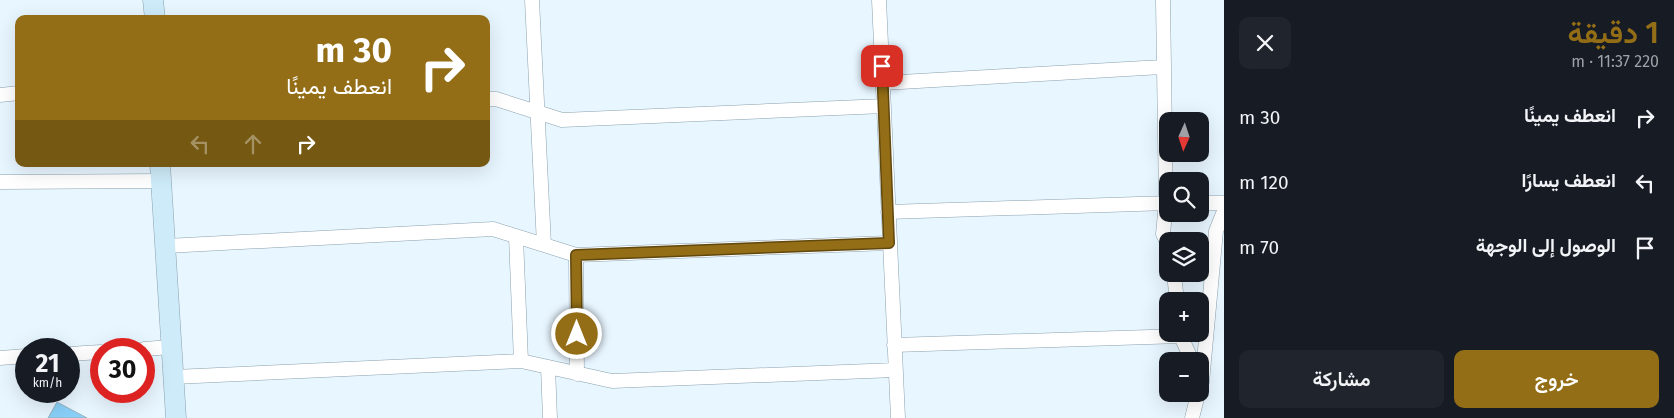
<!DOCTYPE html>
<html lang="ar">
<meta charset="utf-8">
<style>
body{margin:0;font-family:"Fira Sans",Vazirmatn,sans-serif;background:#20242c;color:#f1f3f6;direction:rtl;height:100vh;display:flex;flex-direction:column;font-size:19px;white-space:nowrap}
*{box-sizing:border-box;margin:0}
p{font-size:16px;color:#9ea1a6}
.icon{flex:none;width:28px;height:28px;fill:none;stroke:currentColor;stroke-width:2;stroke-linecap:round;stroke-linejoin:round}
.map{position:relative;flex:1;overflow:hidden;direction:ltr}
.details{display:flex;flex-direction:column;background:#171b24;width:450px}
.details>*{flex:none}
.banner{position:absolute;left:15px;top:15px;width:475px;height:152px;border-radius:10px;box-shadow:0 5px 20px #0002;direction:rtl;background:#936e16;color:#fff;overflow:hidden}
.needle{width:32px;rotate:183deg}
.controls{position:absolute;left:1159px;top:112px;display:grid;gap:10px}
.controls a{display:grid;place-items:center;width:50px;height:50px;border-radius:10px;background:#171b24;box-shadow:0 5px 20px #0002;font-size:25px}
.speed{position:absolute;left:15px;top:338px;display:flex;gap:10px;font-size:25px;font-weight:700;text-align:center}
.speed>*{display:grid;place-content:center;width:65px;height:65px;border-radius:50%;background:#171b24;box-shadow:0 5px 20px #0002;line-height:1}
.speed small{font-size:12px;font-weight:400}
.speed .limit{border:8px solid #d22;background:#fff;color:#111}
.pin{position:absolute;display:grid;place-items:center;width:42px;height:42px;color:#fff;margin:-21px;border-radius:10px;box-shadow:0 2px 8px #0006}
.me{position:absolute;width:55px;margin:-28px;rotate:0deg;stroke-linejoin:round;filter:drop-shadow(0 0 4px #0008)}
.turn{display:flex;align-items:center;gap:18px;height:105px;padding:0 15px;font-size:22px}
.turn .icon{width:65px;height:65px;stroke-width:2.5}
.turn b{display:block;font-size:35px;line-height:42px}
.lanes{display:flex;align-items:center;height:48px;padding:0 15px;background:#0003;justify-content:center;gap:25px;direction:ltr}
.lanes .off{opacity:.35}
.round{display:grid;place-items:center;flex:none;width:52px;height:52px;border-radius:10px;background:#20242c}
.head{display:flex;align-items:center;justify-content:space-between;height:85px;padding:0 15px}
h1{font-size:30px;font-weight:600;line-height:38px;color:#936e16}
.button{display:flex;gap:10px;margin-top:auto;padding:10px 15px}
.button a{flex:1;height:58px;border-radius:10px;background:#936e16;color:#fff;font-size:20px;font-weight:600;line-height:58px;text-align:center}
.button a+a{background:#20242c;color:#f1f3f6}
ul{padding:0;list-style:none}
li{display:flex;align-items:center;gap:15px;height:65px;padding:0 15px}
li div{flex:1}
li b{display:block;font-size:19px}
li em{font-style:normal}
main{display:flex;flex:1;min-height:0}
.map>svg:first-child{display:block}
.building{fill:#88d0f8;stroke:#9ab1be}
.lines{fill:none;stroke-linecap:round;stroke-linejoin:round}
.street-casing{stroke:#8aa1ae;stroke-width:15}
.secondary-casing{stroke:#8aa1ae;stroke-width:21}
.street{stroke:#fff;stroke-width:14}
.secondary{stroke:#ceebf9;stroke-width:20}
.route-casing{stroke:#60480e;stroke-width:12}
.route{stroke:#936e16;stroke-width:9}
</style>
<main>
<section class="details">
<div class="head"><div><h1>1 دقيقة</h1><p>220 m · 11:37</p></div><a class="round"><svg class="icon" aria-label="close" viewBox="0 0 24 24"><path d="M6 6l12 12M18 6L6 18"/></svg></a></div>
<ul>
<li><svg class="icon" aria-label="right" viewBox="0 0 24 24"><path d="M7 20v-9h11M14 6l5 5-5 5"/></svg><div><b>انعطف يمينًا</b></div><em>30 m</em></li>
<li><svg class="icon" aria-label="left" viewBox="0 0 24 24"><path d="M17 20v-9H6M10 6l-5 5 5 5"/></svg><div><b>انعطف يسارًا</b></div><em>120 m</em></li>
<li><svg class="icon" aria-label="arrive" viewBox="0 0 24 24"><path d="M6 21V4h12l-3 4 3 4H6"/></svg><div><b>الوصول إلى الوجهة</b></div><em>70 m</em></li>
</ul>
<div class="button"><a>خروج</a><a>مشاركة</a></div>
</section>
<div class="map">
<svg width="1224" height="418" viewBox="0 0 1224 418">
<rect width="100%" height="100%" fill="#e8f6ff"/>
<!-- building -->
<path class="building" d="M57 402 87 418H48Z"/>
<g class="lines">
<defs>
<path id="street" d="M532 0 544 245
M879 0 898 418
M1163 0 1166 203 1163 234 1168 244
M883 83 1162 67
M0 95 19 93
M486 99H496L562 120 884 106
M0 182 160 181
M1200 203H1224
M888 212 1168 203
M516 237 521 361
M166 246 493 229 576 255 889 243
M576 255 577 374
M1174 274 1177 301
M1180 334 1192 361
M894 345 1181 336
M144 349 171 347
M69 354 101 352
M0 358 26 356
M548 367 550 418
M174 377 521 361 612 381 895 370
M1202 382 1216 231 1224 211
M1192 418 1198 394"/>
<path id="secondary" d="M153 0 155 19
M160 164 176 418"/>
</defs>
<!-- street casing -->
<use href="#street" class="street-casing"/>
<!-- secondary casing -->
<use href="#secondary" class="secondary-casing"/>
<!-- street -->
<use href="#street" class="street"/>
<!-- secondary -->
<use href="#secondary" class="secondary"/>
</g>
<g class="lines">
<defs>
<path id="route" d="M577 334 576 255 889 243 882 66"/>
</defs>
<!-- route casing -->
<use href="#route" class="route-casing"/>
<!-- route -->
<use href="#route" class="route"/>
</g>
</svg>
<div class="controls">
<a><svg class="needle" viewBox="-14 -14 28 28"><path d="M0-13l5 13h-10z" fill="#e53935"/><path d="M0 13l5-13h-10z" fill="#9ea1a6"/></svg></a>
<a><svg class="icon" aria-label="search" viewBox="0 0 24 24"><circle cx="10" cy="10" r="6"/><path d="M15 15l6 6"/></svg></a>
<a><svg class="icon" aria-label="layers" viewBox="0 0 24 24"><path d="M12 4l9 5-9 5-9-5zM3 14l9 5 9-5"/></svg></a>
<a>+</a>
<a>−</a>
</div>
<div class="speed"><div>21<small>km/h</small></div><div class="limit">30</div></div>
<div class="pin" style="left:882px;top:66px;background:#d93025"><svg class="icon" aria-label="arrive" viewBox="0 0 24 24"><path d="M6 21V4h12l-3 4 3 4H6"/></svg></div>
<svg class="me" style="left:577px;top:334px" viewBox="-20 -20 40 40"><circle r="17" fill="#936e16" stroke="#fff" stroke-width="3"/><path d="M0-11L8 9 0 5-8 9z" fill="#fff"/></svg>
<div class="banner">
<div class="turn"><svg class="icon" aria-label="right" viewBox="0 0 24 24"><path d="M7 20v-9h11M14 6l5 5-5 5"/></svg><div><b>30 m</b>انعطف يمينًا</div></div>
<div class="lanes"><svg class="icon off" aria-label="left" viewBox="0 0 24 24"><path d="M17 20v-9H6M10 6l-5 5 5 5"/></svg><svg class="icon off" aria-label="ahead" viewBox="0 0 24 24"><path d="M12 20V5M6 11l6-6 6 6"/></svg><svg class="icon" aria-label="right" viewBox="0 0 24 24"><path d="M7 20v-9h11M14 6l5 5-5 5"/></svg></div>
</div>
</div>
</main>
